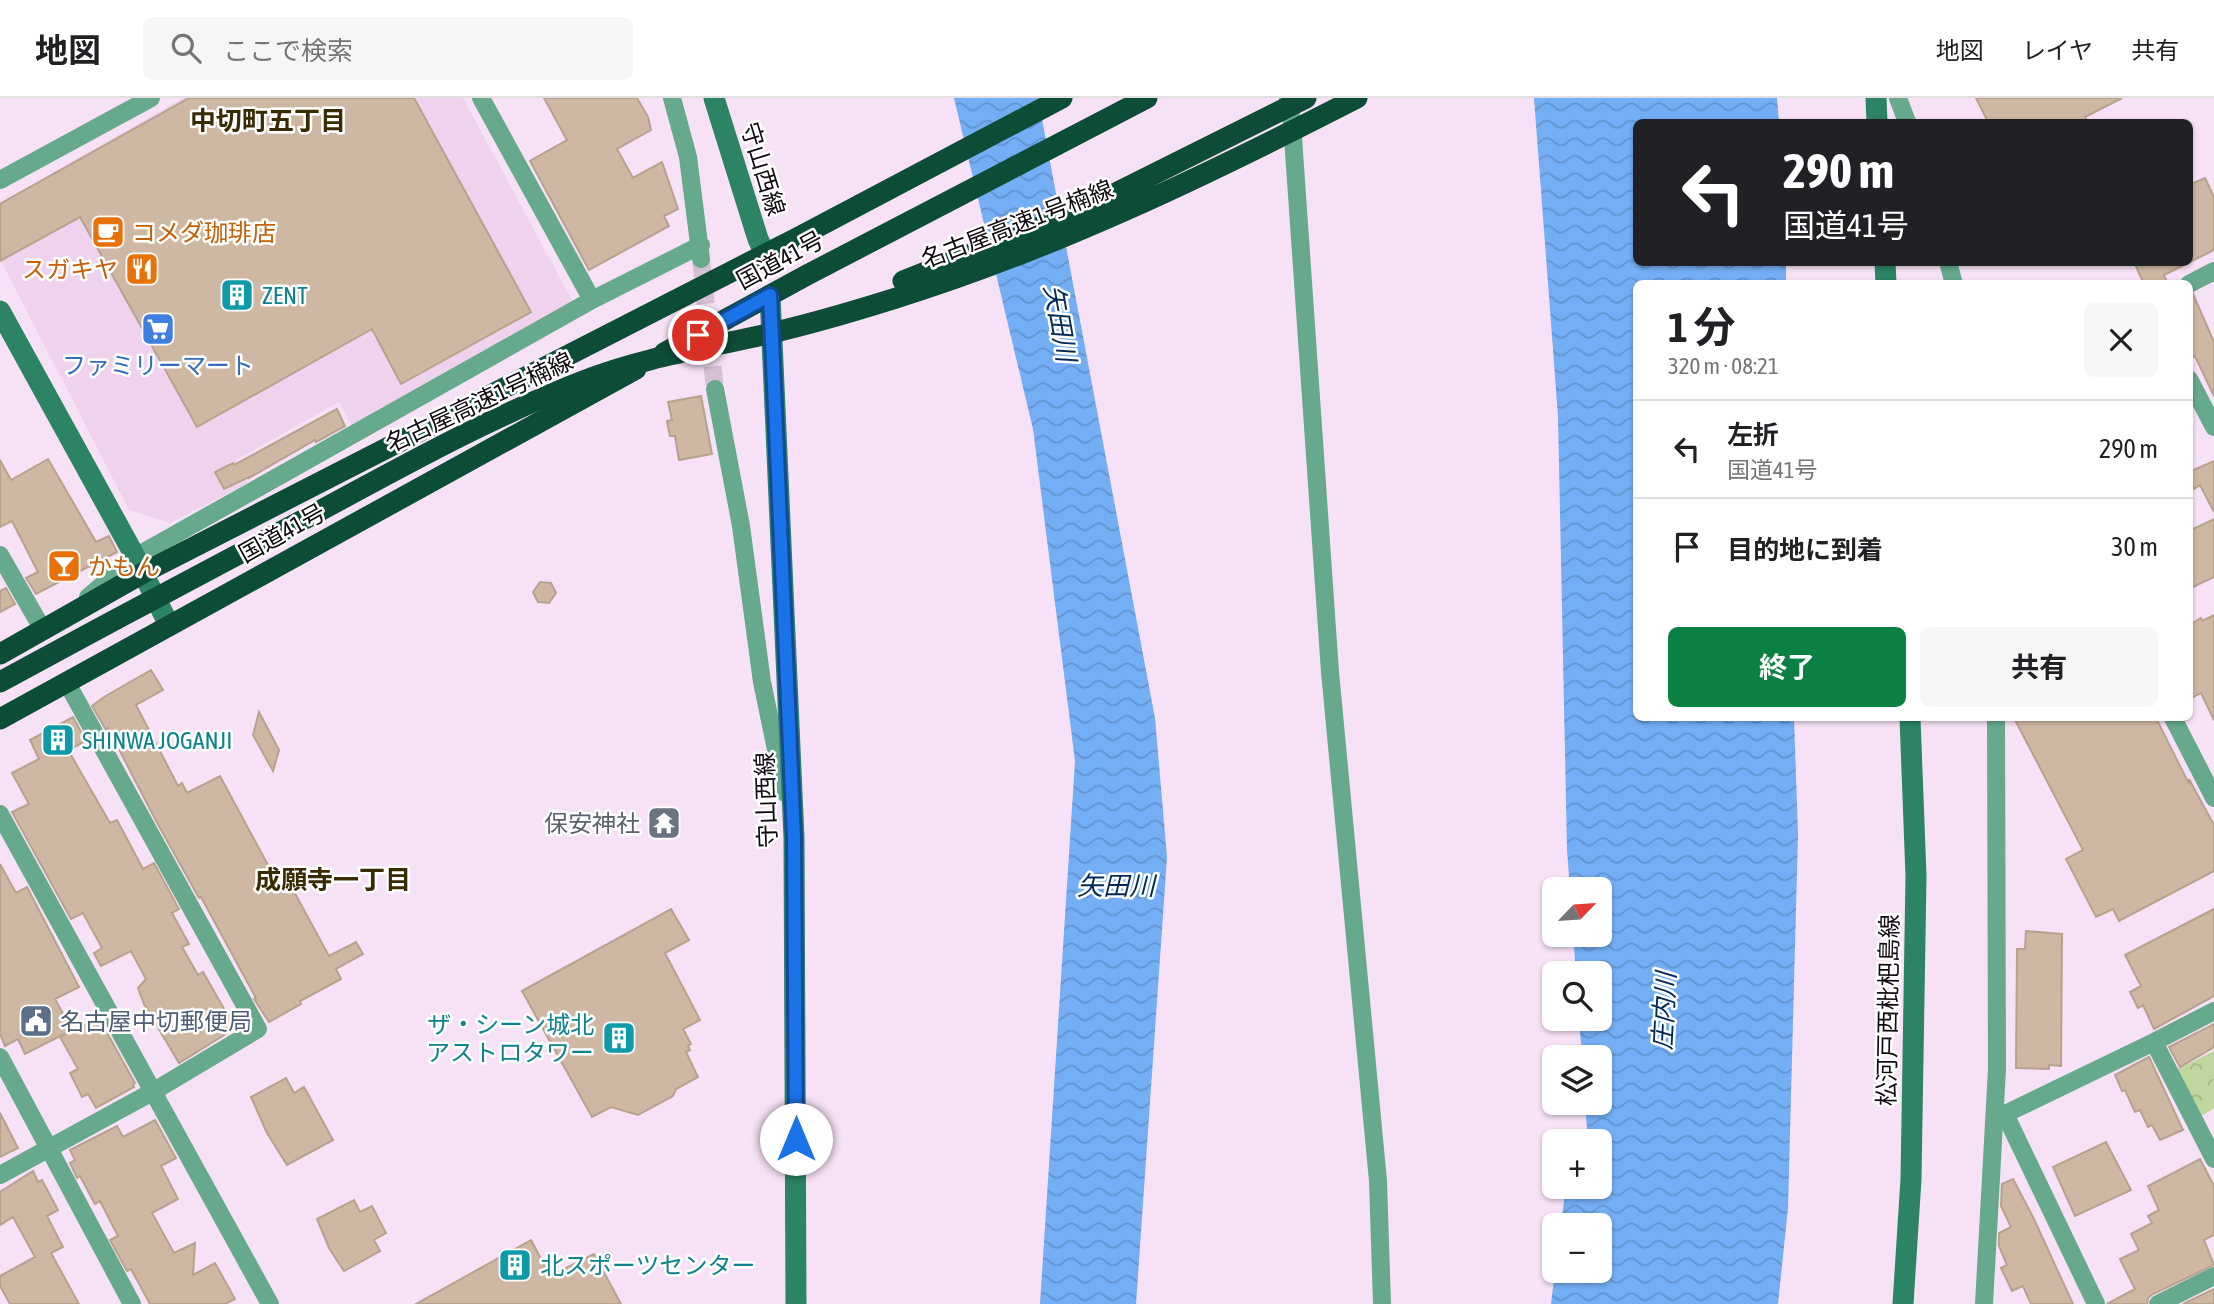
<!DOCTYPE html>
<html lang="ja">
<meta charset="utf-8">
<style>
body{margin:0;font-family:"Asap Condensed","Noto Sans JP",sans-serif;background:#f6f6f6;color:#202124;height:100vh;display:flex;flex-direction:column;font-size:26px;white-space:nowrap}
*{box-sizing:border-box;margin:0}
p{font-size:23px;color:#757577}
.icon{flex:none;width:38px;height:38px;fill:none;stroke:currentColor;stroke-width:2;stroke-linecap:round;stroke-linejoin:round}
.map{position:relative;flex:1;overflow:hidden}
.side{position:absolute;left:1633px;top:182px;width:560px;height:441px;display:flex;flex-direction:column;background:#fff;border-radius:10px;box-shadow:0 2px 5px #0004}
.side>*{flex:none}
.hud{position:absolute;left:1633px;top:21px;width:560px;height:147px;border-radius:10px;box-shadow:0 2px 5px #0004;background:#202124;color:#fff;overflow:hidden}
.needle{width:46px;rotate:65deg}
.fabs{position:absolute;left:1542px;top:779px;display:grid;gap:14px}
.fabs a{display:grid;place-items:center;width:70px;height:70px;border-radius:10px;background:#fff;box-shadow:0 2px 5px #0004;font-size:35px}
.pin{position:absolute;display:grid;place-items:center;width:60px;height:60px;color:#fff;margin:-30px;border:4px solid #fff;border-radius:50%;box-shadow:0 2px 7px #0007}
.me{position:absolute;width:77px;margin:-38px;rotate:0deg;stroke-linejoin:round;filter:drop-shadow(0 0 5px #0008)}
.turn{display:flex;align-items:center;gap:24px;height:147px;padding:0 35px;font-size:32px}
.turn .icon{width:91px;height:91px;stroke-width:2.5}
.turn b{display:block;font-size:49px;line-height:60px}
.round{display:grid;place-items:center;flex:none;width:74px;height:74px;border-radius:10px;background:#f6f6f6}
.headline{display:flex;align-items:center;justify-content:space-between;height:119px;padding:0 35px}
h1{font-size:42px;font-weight:700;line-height:52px}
.button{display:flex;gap:14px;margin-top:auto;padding:14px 35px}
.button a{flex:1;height:80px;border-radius:10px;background:#0b8043;color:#fff;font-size:28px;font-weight:700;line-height:80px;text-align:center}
.button a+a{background:#f6f6f6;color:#202124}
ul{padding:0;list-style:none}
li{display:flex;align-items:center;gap:21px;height:98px;padding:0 35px;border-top:2px solid #e0e0e0}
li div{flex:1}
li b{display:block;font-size:26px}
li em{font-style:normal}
header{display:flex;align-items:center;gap:42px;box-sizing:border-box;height:98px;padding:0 35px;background:#fff;border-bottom:2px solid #e0e0e0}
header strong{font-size:33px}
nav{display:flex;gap:38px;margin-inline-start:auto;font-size:24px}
.search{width:490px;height:63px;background:#f6f6f6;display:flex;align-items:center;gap:18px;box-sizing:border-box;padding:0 24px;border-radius:10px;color:#757577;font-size:26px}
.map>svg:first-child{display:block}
.built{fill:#efd3ee}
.forest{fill:url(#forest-crowns)}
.water{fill:url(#water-waves)}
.building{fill:#ceb8a4;stroke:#b7a28e;stroke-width:2}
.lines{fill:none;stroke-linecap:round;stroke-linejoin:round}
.street-tunnel{stroke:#d4c1d4;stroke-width:18;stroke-dasharray:18 9;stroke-linecap:butt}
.street{stroke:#66a98c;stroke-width:18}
.secondary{stroke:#2c8464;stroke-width:21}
.highway{stroke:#0d4c37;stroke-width:21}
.highway-bridge{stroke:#0d4c37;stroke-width:21}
.route-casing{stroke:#114b97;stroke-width:18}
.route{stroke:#1a73e8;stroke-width:12}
.labels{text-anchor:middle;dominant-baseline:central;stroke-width:5;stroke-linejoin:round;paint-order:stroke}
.street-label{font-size:24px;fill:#110a11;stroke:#fff}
.food-label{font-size:24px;fill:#c56008;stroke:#fff;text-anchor:start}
.culture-label{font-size:24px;fill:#0d838f;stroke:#fff;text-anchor:start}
.shop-label{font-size:24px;fill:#366cbe;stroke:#fff}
.worship-label{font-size:24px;fill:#5b616d;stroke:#fff;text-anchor:end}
.service-label{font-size:24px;fill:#4e5e75;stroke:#fff;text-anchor:start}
.neighbourhood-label{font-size:26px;font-weight:bold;fill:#3a2a01;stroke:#fff}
.water-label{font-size:26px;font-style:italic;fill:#022a56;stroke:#fff}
</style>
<header>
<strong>地図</strong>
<div class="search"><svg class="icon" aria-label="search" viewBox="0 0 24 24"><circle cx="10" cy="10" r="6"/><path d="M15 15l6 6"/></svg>ここで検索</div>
<nav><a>地図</a><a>レイヤ</a><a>共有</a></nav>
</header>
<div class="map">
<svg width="2214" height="1206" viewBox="0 0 2214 1206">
<defs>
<pattern id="forest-crowns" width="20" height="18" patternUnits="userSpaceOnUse" patternTransform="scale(1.75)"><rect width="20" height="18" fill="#bfd79e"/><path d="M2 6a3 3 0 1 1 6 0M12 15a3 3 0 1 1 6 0" fill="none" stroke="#a3b787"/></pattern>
<pattern id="water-waves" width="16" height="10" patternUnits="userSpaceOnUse" patternTransform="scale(1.75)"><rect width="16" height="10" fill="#74aef5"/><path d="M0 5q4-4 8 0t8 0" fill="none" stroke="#6394d1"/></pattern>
</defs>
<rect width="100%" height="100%" fill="#f7e1f6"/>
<!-- built -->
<path class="built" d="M183 0H463L575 208 353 329 339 304 236 362 248 385 170 425 129 412 0 161V105Z"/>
<!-- forest -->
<path class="forest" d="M2214 953V1010L2200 1019 2176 972Z"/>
<!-- water -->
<path class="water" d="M954 0H1038L1155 620 1167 759 1136 1206H1040L1075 663 1033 331Z
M1534 0H1777L1779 24H1636V164L1786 165V185L1636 186V620H1794L1798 736 1788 1110 1778 1206H1551L1555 1173 1600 1172V1127H1561L1565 1094 1576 1089 1600 1088V1043H1588L1585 1005 1600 1004V959H1582L1579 921 1600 920V875H1576L1573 837 1600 836V791H1570L1567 752 1558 318Z"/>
<!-- building -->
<path class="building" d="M189 0H414L531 214 401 286 372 231 197 329 80 119 0 163V106Z
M544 0H637L648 19 651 32 617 51 633 80 662 64 678 111 664 118 669 128 589 172 530 63 567 42Z
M1976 0H2122L2085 19 2088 24H1988Z
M2205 80 2214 99V152L2164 177 2168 186H2144L2134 164H2189V87Z
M2193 196 2214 244V298L2195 258 2189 261V197Z
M701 298 712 356 679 362 675 338H670L667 323 672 322 668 304Z
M337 311 345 328 316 344 315 342 249 380V379L224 391 215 374 233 365 234 367Z
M48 361 96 444 109 438 117 454 36 496 26 480 38 474 12 423 0 429V362L11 382Z
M2214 363V414L2200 387 2194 391 2189 380V374Z
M2214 421V479L2189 491V433Z
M540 484 551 485 556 495 549 505 538 504 533 494Z
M6 490 15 506 0 514V493Z
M2214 517V622L2201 595 2189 601V527L2201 520 2202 523Z
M151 572 163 592 136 607 178 688 182 685 187 695 220 678 282 793 291 788 329 858 356 844 363 856 336 871 341 881 300 903 301 906 269 924 254 901 256 900 201 799 199 800 155 721 108 630 106 632 92 608 104 599Z
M259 614 279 652 273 673 253 637Z
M73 619 86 643 68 652 110 725 117 722 143 771 154 765 179 811 172 815 189 846 182 849 198 877 203 874 227 916 235 912 242 926 179 965 144 906 138 890 146 881 131 853 101 868 94 855 102 850 83 815 71 821 12 714 29 706 12 675 39 661 30 642Z
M2014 620H2156L2189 686V681L2214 727V773L2119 823 2113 811 2096 819 2066 761 2083 752Z
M0 766 16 795 27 789 79 889 55 901 72 932 25 956 18 941 5 948 0 936Z
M671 811 689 842 665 855 700 922 683 931 691 946 688 948 690 952 686 954 698 979 676 991 673 998 638 1017 611 1009 592 1019 522 893Z
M2214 811V898L2154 931 2143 907 2138 910 2130 894 2141 888 2125 857Z
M2026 833 2062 836 2061 968 2049 967V971L2016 970 2017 851H2025Z
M95 922 98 928 102 926 135 985 133 986 134 989 96 1010 88 996 82 999 70 975 78 971 60 939Z
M2214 926V949L2180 969 2169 949Z
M2149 959 2183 1032 2160 1042 2152 1027 2148 1029 2140 1012 2135 1014 2125 992 2122 993 2115 977Z
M286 980 294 995 304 989 333 1042 287 1067 267 1035 251 999Z
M0 1015 18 1050 0 1059Z
M155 1022 176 1060 161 1068 178 1101 152 1115 174 1155 195 1145 193 1177 215 1165 235 1201 225 1206H150L131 1171 127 1173 110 1142 118 1138 100 1103 95 1106 80 1078 77 1080 70 1065 75 1062 70 1052 117 1028 123 1039Z
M2106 1044 2131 1092 2075 1118 2053 1069Z
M2200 1061 2214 1088V1137L2204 1142 2214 1167 2153 1196 2148 1200 2147 1206H2107L2135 1191 2120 1161 2139 1152 2131 1136 2152 1125 2148 1118 2159 1112 2148 1088Z
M33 1073 38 1084 42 1082 58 1112 47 1118 63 1149 51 1155 79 1206H10L0 1188V1178L35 1159 13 1119 0 1127V1094Z
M2013 1081 2033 1119 2073 1206H2031L2023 1188 2012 1193 2001 1170 2007 1167 1999 1148V1135L2011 1129 2001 1108 2002 1086Z
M354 1102 360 1114 372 1108 386 1135 374 1142 380 1153 344 1173 329 1150 317 1121Z
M531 1142 550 1178 594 1156 621 1206H416Z
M2214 1191V1206H2183Z"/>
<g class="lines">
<!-- street-tunnel -->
<path class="street-tunnel" d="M701 161 715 291"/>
<!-- street -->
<path class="street" d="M481 0 592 202
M672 0 688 59 701 161
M1288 0 1292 25 1330 574 1378 1083 1382 1206
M1898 0 1907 24
M0 82 151 0
M1948 164 1954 186
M2189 186 2214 173
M2189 281 2214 329
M715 291 741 428 762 584 785 695
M0 457 43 532
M88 499 135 459 592 202 701 147
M2173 620 2214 700
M0 716 270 1206
M2154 944 2214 1061
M0 959 132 1206
M0 1077 154 993 258 931 67 585
M1984 1206 1997 971 1996 620
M2096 1206 2005 1016 2154 944 2214 913
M2158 1206 2214 1178"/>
<!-- secondary -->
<path class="secondary" d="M714 0 758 141 765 156
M1876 0 1877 24
M1885 164 1886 186
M770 197 794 740 796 1206
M0 213 131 451 169 527
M1903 1206 1911 1081 1916 778 1910 620"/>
<!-- highway -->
<path class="highway" d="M664 255 807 177 1147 0
M0 556 143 475 795 141 1062 0
M0 621 636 271"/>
<!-- highway-bridge -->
<path class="highway-bridge" d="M903 183 1052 124 1118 94 1306 0
M0 584C105 527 210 471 316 415 403 368 491 319 583 283 636 262 694 252 749 240 797 230 845 216 893 201 1054 151 1207 77 1357 0"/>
</g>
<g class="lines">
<defs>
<path id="route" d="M698 237 770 197 794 740 796 1041"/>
</defs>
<!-- route casing -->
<use href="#route" class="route-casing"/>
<!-- route -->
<use href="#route" class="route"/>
</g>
<!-- icons -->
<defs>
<symbol id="cafe-square" viewBox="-11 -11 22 22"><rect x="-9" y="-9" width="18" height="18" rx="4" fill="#e8710a" stroke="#fff"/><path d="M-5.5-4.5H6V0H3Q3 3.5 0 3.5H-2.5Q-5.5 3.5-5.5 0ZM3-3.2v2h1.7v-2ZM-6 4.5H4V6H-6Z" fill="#fff"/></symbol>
<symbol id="restaurant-square" viewBox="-11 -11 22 22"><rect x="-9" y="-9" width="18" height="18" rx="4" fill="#e8710a" stroke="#fff"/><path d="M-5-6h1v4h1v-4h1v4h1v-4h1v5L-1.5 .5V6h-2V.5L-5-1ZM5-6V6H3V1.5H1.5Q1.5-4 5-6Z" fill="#fff"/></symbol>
<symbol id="building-square" viewBox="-11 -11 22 22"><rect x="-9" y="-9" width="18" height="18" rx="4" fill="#0f9aa8" stroke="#fff"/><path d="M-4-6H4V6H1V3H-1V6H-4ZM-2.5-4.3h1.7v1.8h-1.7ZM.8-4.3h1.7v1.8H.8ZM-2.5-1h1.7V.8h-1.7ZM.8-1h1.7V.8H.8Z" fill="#fff"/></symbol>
<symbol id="supermarket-square" viewBox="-11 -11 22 22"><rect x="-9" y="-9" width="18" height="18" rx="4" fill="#3f7fe0" stroke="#fff"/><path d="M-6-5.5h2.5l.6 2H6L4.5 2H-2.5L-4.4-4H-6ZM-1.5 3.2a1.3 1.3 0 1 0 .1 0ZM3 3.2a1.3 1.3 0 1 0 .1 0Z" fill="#fff"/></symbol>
<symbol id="bar-square" viewBox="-11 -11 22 22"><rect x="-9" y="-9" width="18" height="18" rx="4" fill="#e8710a" stroke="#fff"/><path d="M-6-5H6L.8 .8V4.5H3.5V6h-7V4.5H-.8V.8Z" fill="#fff"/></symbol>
<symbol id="temple-square" viewBox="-11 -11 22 22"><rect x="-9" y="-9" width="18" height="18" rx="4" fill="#6b7280" stroke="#fff"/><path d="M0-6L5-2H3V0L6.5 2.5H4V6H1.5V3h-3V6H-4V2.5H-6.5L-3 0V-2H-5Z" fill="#fff"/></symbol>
<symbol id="civic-square" viewBox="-11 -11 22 22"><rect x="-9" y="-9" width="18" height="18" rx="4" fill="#5c6f8a" stroke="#fff"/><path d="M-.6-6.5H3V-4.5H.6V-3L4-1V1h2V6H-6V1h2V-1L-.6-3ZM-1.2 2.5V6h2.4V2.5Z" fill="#fff"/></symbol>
</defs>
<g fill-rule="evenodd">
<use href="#cafe-square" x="89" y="115" width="38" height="38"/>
<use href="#restaurant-square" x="123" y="152" width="38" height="38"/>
<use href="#building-square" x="218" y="178" width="38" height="38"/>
<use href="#supermarket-square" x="139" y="212" width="38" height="38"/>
<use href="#bar-square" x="45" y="449" width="38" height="38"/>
<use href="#building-square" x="39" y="623" width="38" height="38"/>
<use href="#temple-square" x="645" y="706" width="38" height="38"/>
<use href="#civic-square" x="17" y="904" width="38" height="38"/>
<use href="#building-square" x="600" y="921" width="38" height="38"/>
<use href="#building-square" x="496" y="1148" width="38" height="38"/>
</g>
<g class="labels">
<!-- street labels -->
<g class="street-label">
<text transform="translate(763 71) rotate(73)">守山西線</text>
<text transform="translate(1017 126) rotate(-21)">名古屋高速1号楠線</text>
<text transform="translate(780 162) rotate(-28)">国道41号</text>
<text transform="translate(479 304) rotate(-25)">名古屋高速1号楠線</text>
<text transform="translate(282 435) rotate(-29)">国道41号</text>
<text transform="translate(766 702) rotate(-92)">守山西線</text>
<text transform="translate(1888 912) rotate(-89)">松河戸西枇杷島線</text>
</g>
<!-- food labels -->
<g class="food-label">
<text x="132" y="134">コメダ珈琲店</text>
<text x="118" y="171" text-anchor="end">スガキヤ</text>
<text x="88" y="468">かもん</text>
</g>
<!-- culture labels -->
<g class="culture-label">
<text x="262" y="197">ZENT</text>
<text x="82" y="642">SHINWA JOGANJI</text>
<text x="594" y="926" text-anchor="end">ザ・シーン城北<tspan x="594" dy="28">アストロタワー</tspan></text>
<text x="540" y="1167">北スポーツセンター</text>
</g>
<!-- shop labels -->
<g class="shop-label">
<text x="158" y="267">ファミリーマート</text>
</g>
<!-- worship labels -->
<g class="worship-label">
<text x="640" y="725">保安神社</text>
</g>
<!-- service labels -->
<g class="service-label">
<text x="60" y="923">名古屋中切郵便局</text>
</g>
<!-- neighbourhood labels -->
<g class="neighbourhood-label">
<text x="268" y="23">中切町五丁目</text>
<text x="333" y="782">成願寺一丁目</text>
</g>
<!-- water labels -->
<g class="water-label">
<text transform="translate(1060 225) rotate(80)">矢田川</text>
<text x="1116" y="788">矢田川</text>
<text transform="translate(1664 913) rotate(-87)">庄内川</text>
</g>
</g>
</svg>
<div class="fabs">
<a><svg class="needle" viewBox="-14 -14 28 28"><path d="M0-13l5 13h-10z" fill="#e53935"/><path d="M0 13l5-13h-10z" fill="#757577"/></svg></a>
<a><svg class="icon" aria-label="search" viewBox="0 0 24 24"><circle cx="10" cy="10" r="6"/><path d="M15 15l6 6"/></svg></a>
<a><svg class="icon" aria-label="layers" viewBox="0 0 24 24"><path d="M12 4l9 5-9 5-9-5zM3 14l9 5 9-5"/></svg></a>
<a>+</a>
<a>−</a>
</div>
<div class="pin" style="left:698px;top:237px;background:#d93025"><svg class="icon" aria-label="arrive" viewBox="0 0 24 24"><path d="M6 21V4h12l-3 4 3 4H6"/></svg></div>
<svg class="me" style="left:796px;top:1041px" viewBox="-20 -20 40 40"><circle r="19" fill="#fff"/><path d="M0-13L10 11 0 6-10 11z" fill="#1a73e8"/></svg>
<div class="hud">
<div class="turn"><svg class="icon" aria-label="left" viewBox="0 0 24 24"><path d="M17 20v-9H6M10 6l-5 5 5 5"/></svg><div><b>290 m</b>国道41号</div></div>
</div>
<section class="side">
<div class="headline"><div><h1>1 分</h1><p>320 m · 08:21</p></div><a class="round"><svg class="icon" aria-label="close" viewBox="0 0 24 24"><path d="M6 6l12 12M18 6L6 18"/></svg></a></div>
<ul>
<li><svg class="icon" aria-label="left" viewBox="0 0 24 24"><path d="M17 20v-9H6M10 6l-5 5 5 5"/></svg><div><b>左折</b><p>国道41号</p></div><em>290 m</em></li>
<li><svg class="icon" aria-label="arrive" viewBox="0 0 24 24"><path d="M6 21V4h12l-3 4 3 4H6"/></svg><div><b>目的地に到着</b></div><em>30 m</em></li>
</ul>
<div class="button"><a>終了</a><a>共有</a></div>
</section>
</div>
